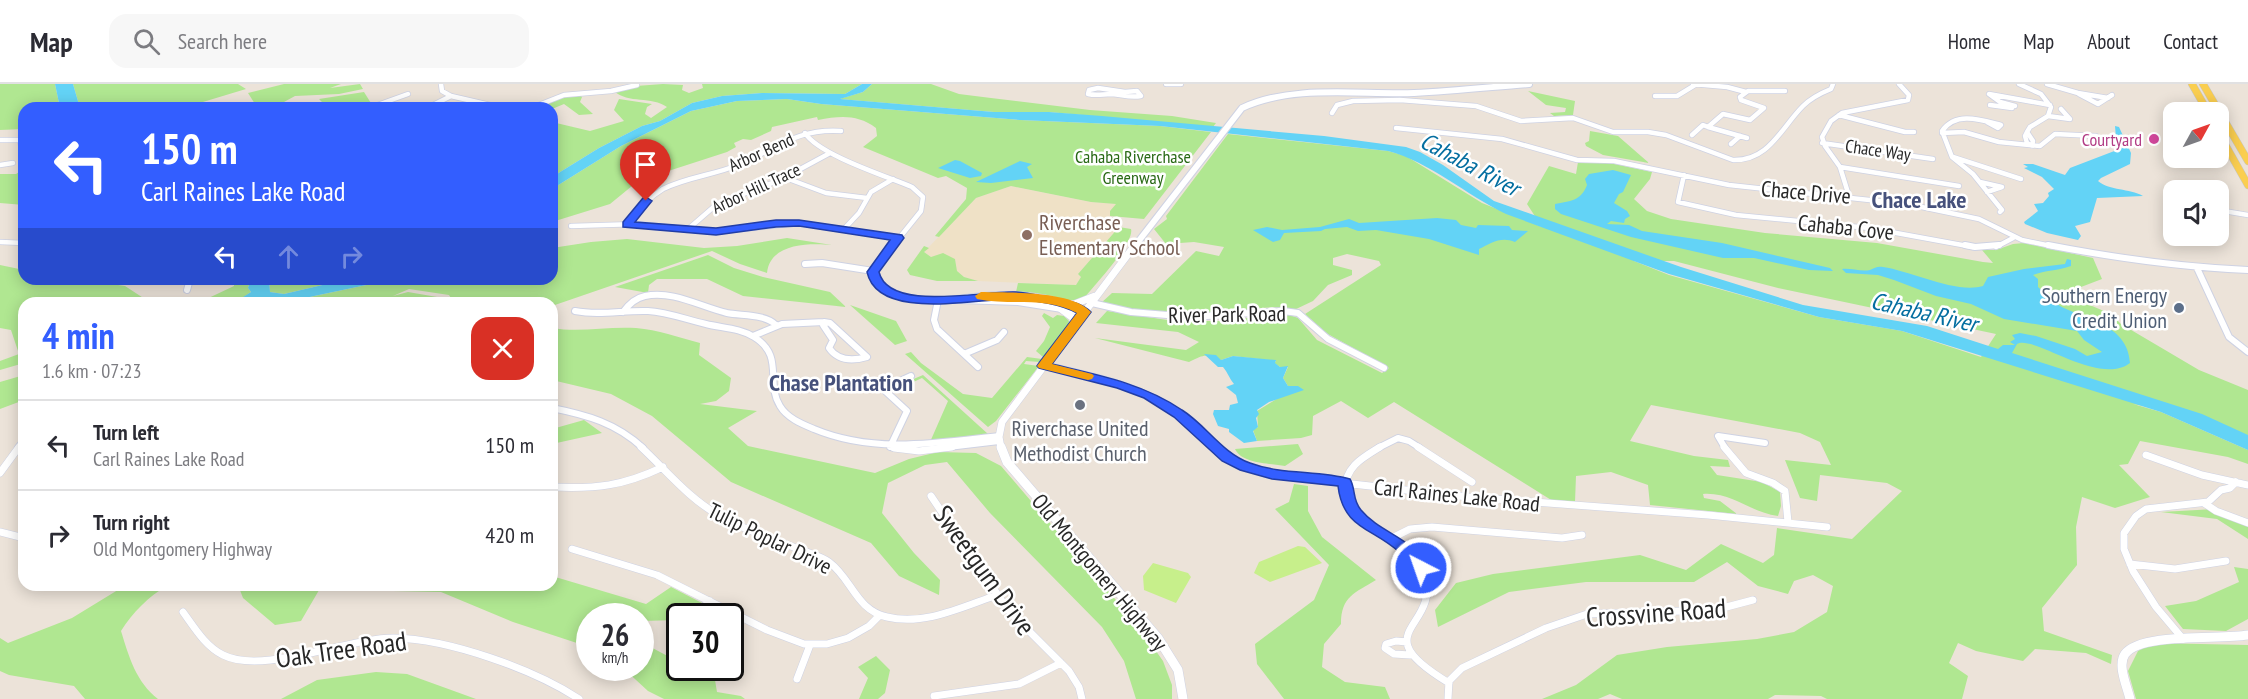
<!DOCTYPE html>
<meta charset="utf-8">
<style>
body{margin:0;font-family:"PT Sans Narrow",sans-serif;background:#f7f7f7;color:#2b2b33;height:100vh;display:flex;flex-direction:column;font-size:22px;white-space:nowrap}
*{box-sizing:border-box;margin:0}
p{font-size:20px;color:#7c7c81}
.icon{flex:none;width:33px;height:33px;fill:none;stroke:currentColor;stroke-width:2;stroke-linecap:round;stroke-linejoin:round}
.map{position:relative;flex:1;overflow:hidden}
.panel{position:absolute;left:18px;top:213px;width:540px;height:294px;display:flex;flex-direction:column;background:#fff;border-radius:18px;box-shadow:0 3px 15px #0003}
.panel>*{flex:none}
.guide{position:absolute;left:18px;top:18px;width:540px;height:183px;border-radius:18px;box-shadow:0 3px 15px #0003;background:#335eff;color:#fff;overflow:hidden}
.needle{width:39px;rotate:50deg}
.buttons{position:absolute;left:2163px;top:18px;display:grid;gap:12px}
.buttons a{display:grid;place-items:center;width:66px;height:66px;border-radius:12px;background:#fff;box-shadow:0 3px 15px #0003;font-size:30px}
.speed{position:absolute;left:576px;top:519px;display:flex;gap:12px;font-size:30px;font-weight:700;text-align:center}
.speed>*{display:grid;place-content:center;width:78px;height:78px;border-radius:50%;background:#fff;box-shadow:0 3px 15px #0003;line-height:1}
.speed small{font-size:15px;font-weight:400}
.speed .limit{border:3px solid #111;border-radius:9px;background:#fff;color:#111}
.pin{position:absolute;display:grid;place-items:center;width:51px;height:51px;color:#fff;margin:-62px -26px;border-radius:50% 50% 50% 0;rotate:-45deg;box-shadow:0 0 6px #0007}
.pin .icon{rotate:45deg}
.me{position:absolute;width:66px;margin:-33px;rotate:319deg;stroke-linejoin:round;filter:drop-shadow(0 0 4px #0008)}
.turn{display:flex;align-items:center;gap:21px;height:126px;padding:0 24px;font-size:27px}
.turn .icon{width:78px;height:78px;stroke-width:2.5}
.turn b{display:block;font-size:42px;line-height:51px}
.lanes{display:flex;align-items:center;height:57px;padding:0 24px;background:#0003;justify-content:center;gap:30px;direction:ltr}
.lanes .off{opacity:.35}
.round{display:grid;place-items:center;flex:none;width:63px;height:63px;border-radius:18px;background:#f7f7f7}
.summary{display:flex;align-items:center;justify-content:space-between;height:102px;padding:0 24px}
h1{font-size:36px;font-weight:700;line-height:45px;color:#335eff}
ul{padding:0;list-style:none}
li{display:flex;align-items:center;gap:18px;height:90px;padding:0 24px;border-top:2px solid #e1e1e2}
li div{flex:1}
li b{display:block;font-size:22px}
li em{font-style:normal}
header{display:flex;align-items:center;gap:36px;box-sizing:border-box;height:84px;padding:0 30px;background:#fff;border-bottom:2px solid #e1e1e2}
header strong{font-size:28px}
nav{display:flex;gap:33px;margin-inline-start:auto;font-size:21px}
.search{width:420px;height:54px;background:#f7f7f7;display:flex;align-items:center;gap:15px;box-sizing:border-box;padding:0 21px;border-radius:18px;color:#7c7c81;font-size:22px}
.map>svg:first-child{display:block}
.education{fill:#efe1c6}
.green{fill:#b0e791;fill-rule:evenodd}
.pitch{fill:#c7ef8b}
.water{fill:#63d3f6}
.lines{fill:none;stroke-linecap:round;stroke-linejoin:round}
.minor-far2-casing{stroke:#ced2e3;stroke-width:6}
.minor-far1-casing{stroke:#ced2e3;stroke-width:8}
.minor-casing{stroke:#ced2e3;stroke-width:8}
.tertiary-far2-casing{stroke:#ced2e3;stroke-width:8}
.tertiary-far1-casing{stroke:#ced2e3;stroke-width:8}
.tertiary-casing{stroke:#ced2e3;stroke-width:10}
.primary-casing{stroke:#c7c7c7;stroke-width:8}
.minor-far2{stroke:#fff;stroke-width:4.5}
.minor-far1{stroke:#fff;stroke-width:6}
.minor{stroke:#fff;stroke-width:7}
.tertiary-far2{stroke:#fff;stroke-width:6}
.tertiary-far1{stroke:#fff;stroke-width:7}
.tertiary{stroke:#fff;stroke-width:9}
.primary{stroke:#face50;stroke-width:7}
.route{fill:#335eff;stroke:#213da6;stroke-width:1.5}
.slow{fill:#f59e0b}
.hotel-dot{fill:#d1479c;stroke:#fff;stroke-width:2}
.education-dot{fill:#8d6e63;stroke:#fff;stroke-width:2}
.service-dot{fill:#5c6f8a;stroke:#fff;stroke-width:2}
.worship-dot{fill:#6b7280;stroke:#fff;stroke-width:2}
.labels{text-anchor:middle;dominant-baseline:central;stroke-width:5;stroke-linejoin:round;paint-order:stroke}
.far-hotel-label{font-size:18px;fill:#b23c85;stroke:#fff;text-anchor:end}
.far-street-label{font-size:18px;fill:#282828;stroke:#fff}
.far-park-label{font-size:18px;fill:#286915;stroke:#fff}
.street-label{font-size:22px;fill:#282828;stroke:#fff}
.education-label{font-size:22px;fill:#785e54;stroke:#fff;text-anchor:start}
.service-label{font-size:22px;fill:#4e5e75;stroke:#fff;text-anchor:end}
.worship-label{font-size:22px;fill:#5b616d;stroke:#fff}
.water-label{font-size:24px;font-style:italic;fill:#046ea0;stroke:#fff}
.neighbourhood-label{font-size:24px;font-weight:bold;fill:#46517b;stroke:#fff}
.near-street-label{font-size:27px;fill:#282828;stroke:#fff}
</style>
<header>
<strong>Map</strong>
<div class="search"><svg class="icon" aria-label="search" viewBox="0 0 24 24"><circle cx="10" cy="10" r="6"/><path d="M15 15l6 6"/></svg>Search here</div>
<nav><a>Home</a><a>Map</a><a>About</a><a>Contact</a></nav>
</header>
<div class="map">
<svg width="2248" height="615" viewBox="0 0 2248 615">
<rect width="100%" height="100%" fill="#ece3d9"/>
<!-- education -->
<path class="education" d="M1011 102 1091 118 1117 120 1110 127V132L1119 143 1078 190 1081 193 1076 201 978 197 964 193 957 187 955 175 931 173 924 168 976 114Z"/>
<!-- green -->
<path class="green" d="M0 0H55L60 24H24V45L0 46Z
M73 0H238L246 5 183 24H80Z
M284 0H341L330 4 360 0 363 5 339 10 295 12 273 24H241L255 20 248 9Z
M663 0 683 1 682 6 689 9 703 4 702 0H862L845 10 762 9 722 12 692 19 660 37 642 42 599 64 552 93V38L590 47 624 37 614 26 619 15 652 20 647 23 645 30 651 34 667 23C652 12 628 20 614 7L636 2Z
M872 0H931L959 10 991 14 1090 26 1172 32 1216 39 1213 43 1049 28H994L839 15 863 8Z
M1528 7 1575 17 1573 31 1554 32 1550 29 1565 28 1566 24 1546 21Z
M364 8 374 24H322L325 21 319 15Z
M580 11 582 13 580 18 593 30 579 31 564 20 552 25 536 24 565 12Z
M787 15 821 20 1020 36 1160 42 1211 48 1144 135 1110 132V127L1116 120 1091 118 1011 102 976 114 939 153 935 152 966 115 967 104 946 92 938 94 863 63 877 52 876 44C857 30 840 32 818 36L817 33 772 43 771 47 751 56 743 55 734 59 736 63 727 68 656 91 632 102 610 120 552 138V105L621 62 691 27 737 17Z
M1590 47 1618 52 1649 79 1603 71 1586 62 1585 59 1589 57Z
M1228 50 1388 67 1406 72 1482 119 1542 143 1527 120 1549 82 1576 90 1578 78 1610 79 1652 88 1650 95 1634 115 1647 127 1671 135 1765 149 1877 159 1983 178 1993 179 1982 166H1996L2013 160 2024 159 2093 174 2102 195 2081 203 2085 219 2111 230 2121 240 2199 286 2248 306V361L2166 326 2133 320 2161 328 2248 366V380L2228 373 2140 357 2128 380 2119 381 2150 413 2115 424 2082 413 2076 443 2077 481 2042 524 2044 547 2112 571 2111 580 2086 569 2035 565 2023 577 1976 567 1958 559 1949 579 1968 592 1962 615H1827L1821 612 1775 611 1768 615H1622L1610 610 1598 615H1542L1576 601 1617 571 1667 563 1757 555 1794 548 1827 528 1833 502 1813 491 1794 497 1788 510 1758 502 1727 478 1694 498H1586L1509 508 1438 543 1435 526 1456 499 1493 490 1640 471 1686 486 1721 460 1763 479 1774 471 1777 444 1852 455 1902 407 1887 399 1820 391 1817 417 1800 414 1785 376 1831 381 1820 358 1800 349 1651 321 1630 357 1694 372 1728 376 1730 383 1710 382 1717 391 1762 398 1780 408 1781 422 1778 432C1749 428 1732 408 1703 410L1704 414 1720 417 1737 430 1650 421 1648 401 1611 388 1576 392 1575 418 1556 419 1394 318 1368 334 1341 317 1313 332 1312 351 1301 354 1257 357 1253 346 1258 343 1257 327 1298 302H1288L1283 294 1288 283H1280L1274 279 1276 277 1233 272 1221 276C1205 270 1205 270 1189 278L1095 254 1186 266 1199 258 1178 248 1096 239 1107 227 1174 237H1225L1284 229 1298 234 1317 256 1382 289 1389 284 1326 249 1305 230 1381 181 1379 177 1347 170 1333 174V181L1352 186V191L1328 201 1313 217 1294 226C1267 218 1239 230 1211 231 1179 233 1133 227 1101 219L1112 209 1152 210 1196 167 1219 172 1224 163 1194 158 1166 160 1154 145 1167 135 1166 132ZM1634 177H1674L1778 204 1996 250 1981 273 1902 247 1819 233 1669 191Z
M24 85V121L0 119V90H16Z
M1119 143 1131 145C1135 158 1094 202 1084 214L1077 216H1056L1053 212 1016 208 1018 199 1076 201 1081 193 1078 190Z
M787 154 832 161C809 159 770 159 767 189L740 180 712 167 552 222V219H454L449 211 409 205 393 212 408 208 443 214 446 219H281L395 195H552V164L591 158 627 155 704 164 737 162Z
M924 162 929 164 924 168 931 173 943 169 955 175 957 187 964 193 978 197H937L910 191 907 186Z
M708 171 734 184 763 193 830 208 846 223 743 212 707 195H657L649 201 648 209 615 203Z
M0 181 24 186V195H77L125 202 151 219H24V279L0 286V277L19 270 11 246 0 244Z
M234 195H251L248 204 251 208 241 215 246 219H198L234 202Z
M269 195H348L284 210 270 208Z
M850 221 896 237 907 257 895 261Z
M1044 229 1053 234 1057 231 1064 232 1069 237 1068 241 1043 273 1036 267 1044 257 1050 243 1042 232Z
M552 244C580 249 608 242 636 244 658 246 678 253 700 259L699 271 731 294 729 307 716 317 700 320 757 327 728 344 748 362 875 389 909 375 938 368 976 369 1001 382 1139 543 1163 577 1172 601V615H1136L1124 577 1102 543 990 429 947 378 925 381 888 399 882 429 914 469 940 496 939 511 899 492 871 459 731 398 652 332 611 310 552 296Z
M911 268 921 279 963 310 992 314 1027 273 1042 275 1040 278 1026 277 1024 280 1039 282 996 337 988 343 905 270Z
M24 291V316L0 325V298Z
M923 291 988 350 930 358 948 317 922 294 907 301 904 299Z
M584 336 602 349 552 360V345Z
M1298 360 1303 370 1285 382C1270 379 1242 380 1235 365Z
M1294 400 1308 402V427L1322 453 1376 496C1355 509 1341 512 1341 540L1324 560 1322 583 1345 598 1385 603 1390 615H1284L1257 580 1255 560 1314 516 1329 481 1275 425 1289 418Z
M2215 425 2248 440V455L2217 435 2161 428Z
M2234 483 2248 485V535L2226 547 2183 545 2165 522 2196 517 2239 498Z
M552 492 646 520 671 503 702 519 688 532H680L679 536 641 537 640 532H590L589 563 513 538 441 508 393 507 357 501H552Z
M126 501H168C148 513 133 528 121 547 129 573 136 598 158 615H85L74 602 9 591 0 587V554L8 559 72 534Z
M238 501H322L301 537 275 541 243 514Z
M641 558 679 578 680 584H713L717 608 741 612 745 615H664L648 607 623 584H640Z
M2153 559 2248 561V615H2136L2128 587 2138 567Z
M876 572 890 586 885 609 878 615H859L868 594 858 583Z
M376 588 407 590 476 615H281L317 596Z"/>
<!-- pitch -->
<path class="pitch" d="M1298 462 1305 463 1322 479 1270 498 1254 489 1259 478Z
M1153 479 1188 489 1191 493 1176 519 1144 506 1143 492Z"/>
<!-- water -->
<path class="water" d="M55 0H73L80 24H60Z
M862 0H872L863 8 840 15 994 28H1049L1102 32 1324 52 1406 63 1420 68 1443 81 1494 117 1681 183 1803 221 1927 242 1998 265 2003 261H2015L2010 258 2015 255 2012 251 2020 249 2036 252 2075 265 2087 272 2102 268 2084 256 2077 247 2004 235 1971 220 1936 212 1894 196 1878 191 1846 189 1842 185C1851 184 1861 188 1870 186 1875 184 1877 182 1883 183 1911 187 1956 210 1983 202L1988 193 2024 185 2065 180 2067 175 2071 176V182C2058 187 2045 186 2033 191L2038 195V203C2044 208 2048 215 2055 219 2081 236 2128 238 2130 279 2099 303 2033 250 2017 260L2012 269 2202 330 2248 351V366L2161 328 1902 247 1819 233 1669 190 1506 130C1466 111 1430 78 1388 67L1160 42 1020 36 821 20 787 15 737 17 691 27 621 62 552 105V93L599 64 642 42 660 37 692 19 722 12 762 9 845 10Z
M2115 42 2119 43 2131 69 2130 80 2101 94 2098 97C2110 107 2129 104 2143 112L2097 114 2090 138 2075 142 2081 152 2078 156 2047 149 2025 140 2024 138 2038 127 2034 120 2043 119 2049 112 2048 109 2054 105 2042 93 2024 84 2028 83 2023 80H2033L2065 91 2070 84 2117 66Z
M955 76 960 77 982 89 981 92 970 94 938 84Z
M1020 77 1032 80 1027 83 1033 94 991 99 976 98Z
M1613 86 1631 91 1623 108 1619 110 1614 119 1627 127 1630 132 1625 135 1624 139 1611 137 1607 140 1629 141 1642 147 1722 159 1830 184 1833 187 1809 186 1754 174H1723L1631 153 1561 130 1555 125V120C1570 117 1581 117 1587 101L1585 95 1589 90Z
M1437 134 1456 136 1461 141 1476 144 1478 141 1509 142 1512 146 1528 147 1515 158C1501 152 1491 159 1479 165V171L1429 155 1376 146 1358 147 1347 143 1325 145 1321 147 1284 149 1280 156 1273 158 1253 146 1267 143 1282 146 1320 143 1349 135 1359 139Z
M251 195H269L270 208 284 210 348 195H395L281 219H246L240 215 251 208 248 204Z
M1204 270 1216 271 1221 276 1233 272 1276 276 1275 279 1280 283 1288 282 1283 294 1288 302H1298L1304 306 1269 318 1257 326 1259 330 1256 334 1258 343 1253 347 1257 357 1244 359 1229 348V345L1218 342 1213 330 1214 326H1229L1230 321 1238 319 1236 311 1226 303 1234 300C1229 294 1228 289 1223 283H1218Z"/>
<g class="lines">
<defs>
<path id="minor-far2" d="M441 0 442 7 451 12 503 24
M1166 0H1181
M1693 0 1727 3 1746 8
M2019 0 2041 10 2051 23 2048 32 2030 43 2027 48
M2047 0 2078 9 2108 14
M1098 4 1125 8 1137 7 1141 12C1130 14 1123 11 1112 10 1103 10 1097 12 1088 10L1089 6Z
M2079 10 2098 20 2112 11
M1655 12H1677L1695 1
M1990 21 2012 24
M2015 22 2000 18 1989 10 2050 21
M369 24 408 10
M427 24 451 12
M531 24 564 11 611 7 637 1
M1332 29 1337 21 1353 17 1400 16 1476 22 1521 37 1573 34 1613 48H1648L1666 51 1733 76C1769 77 1781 44 1803 22 1811 14 1821 9 1831 5L1833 0
M1839 31 1905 48H1914
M2048 32 2070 35 2061 25
M1987 38 1998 44 2001 41C1981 36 1956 27 1942 47L1952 73 1973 90 2002 126 2000 128
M1396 44 1502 55 1577 76 1614 77 1729 101 1907 120 1979 135 2022 156 2056 163
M2027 48 2033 57 2032 62 2027 59 2025 52Z
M805 49C819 71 886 92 912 103L923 113 921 127 892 163
M1942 49 1964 48 1999 58 2040 62 2055 50 2096 52
M1692 51 1703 41 1708 43
M1747 54 1708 43 1723 30 1750 36 1764 24 1741 16 1740 13 1748 7H1785
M0 56H20L21 62
M1822 59 1933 75
M1731 60 1740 52
M1953 73 2021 95
M0 81 13 79
M1840 83 1959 102
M1684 91 1678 118 1736 131 1869 144 1973 163
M786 94 826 109 867 114
M1980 98 2002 103 1987 108
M1849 112 1840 83 1825 62 1822 53 1831 37 1842 29 1908 16 1909 11 1899 0
M2218 126 2248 131
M627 140C637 126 648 114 663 105 687 93 714 91 738 81 776 65 797 44 841 47
M571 142 638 140 716 148 799 139 898 154
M844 145 859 129 871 108 893 95
M687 146 717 120 780 96 830 69
M0 158 24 159
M1996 163 2013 154"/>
<path id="minor-far1" d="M893 161 875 183V197C909 229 957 212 999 211 1029 210 1058 215 1085 228
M1965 161 1975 163 1999 161
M2048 161C2115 174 2180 183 2248 186
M805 180 822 179 873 187
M2197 184 2229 253 2248 268
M187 206 190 195
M938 216 934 236 937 245 978 283
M960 216 1018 218 1081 228
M1092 219 1131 228 1191 233 1283 227 1298 229 1328 255 1384 284
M575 227C600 232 623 226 648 227 668 228 687 236 706 240 722 244 740 244 754 253 785 272 765 298 780 322 787 334 802 340 814 345 874 370 936 359 999 352
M623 228C629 220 635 214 645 212 673 206 701 223 727 229 742 232 765 230 776 241
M824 238 830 239 867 273C853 277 838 277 829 264L833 256 823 241Z
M753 252 782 240 824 238
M964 270 997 256 1004 248
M1044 281C1086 291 1131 299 1168 322 1187 334 1202 350 1218 364
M552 324C587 331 616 339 643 364
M890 363 907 327 883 305 911 292
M18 364 24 356
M894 364H897
M940 364 999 357
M1378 364 1398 354 1409 357 1420 364
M1725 364 1718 352 1765 359"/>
<path id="minor" d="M641 363C666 386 689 415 720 432 746 447 776 456 804 467 812 470 822 473 829 478 852 495 856 526 887 533 924 542 962 523 997 511
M1216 363 1245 382 1281 392 1468 413 1708 431 1827 443
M1380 363C1362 374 1345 383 1345 406 1346 446 1413 451 1425 490 1441 546 1361 546 1449 599
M1418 363 1472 398
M1724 363 1746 389 1773 399 1785 407 1788 438
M894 364 919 367 952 363
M2146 371 2202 391 2248 401
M0 389 19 363
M552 403C596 405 623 402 663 383
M931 412 1008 526 1069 587 1079 603 1082 615
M2204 419 2216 427 2248 439
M0 448 24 454
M1392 454 1410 445 1432 443 1562 454 1582 451
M572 465 657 491 767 546 804 560H827L848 554 869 542 880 531
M2130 480 2175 485 2226 477
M183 528C194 543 205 562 223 571 263 591 347 554 394 554 449 555 533 585 579 615
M694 532 710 517
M712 532 723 524
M2183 555 2156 523 2133 487 2124 465V449L2136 432 2146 425 2208 418 2221 406 2230 404 2236 398
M1407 558 1396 557 1386 560 1385 564 1394 570 1410 571
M797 595 810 561
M934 612 1019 600 1061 579
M1448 615 1449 597 1462 584 1546 544 1587 530 1715 526 1753 516"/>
<path id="tertiary-far2" d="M1134 163 1242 24C1293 0 1359 11 1414 9 1453 7 1491 3 1529 0"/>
<path id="tertiary-far1" d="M1072 221 1095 212
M1061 225 1073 234V244
M1001 364 999 353 1002 338 1135 161"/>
<path id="tertiary" d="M1001 363 1007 378 1158 554 1178 586 1183 615
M2130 615C2127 602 2117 581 2125 570 2141 548 2221 556 2248 551"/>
<path id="primary" d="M2192 0 2208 28
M2203 0 2248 77
M2218 48 2248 101"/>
</defs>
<!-- minor-far2 casing -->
<use href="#minor-far2" class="minor-far2-casing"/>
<!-- minor-far1 casing -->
<use href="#minor-far1" class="minor-far1-casing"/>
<!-- minor casing -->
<use href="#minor" class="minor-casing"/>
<!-- tertiary-far2 casing -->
<use href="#tertiary-far2" class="tertiary-far2-casing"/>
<!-- tertiary-far1 casing -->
<use href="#tertiary-far1" class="tertiary-far1-casing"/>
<!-- tertiary casing -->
<use href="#tertiary" class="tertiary-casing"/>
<!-- primary casing -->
<use href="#primary" class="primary-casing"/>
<!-- minor-far2 -->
<use href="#minor-far2" class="minor-far2"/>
<!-- minor-far1 -->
<use href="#minor-far1" class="minor-far1"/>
<!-- minor -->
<use href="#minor" class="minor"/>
<!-- tertiary-far2 -->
<use href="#tertiary-far2" class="tertiary-far2"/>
<!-- tertiary-far1 -->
<use href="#tertiary-far1" class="tertiary-far1"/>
<!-- tertiary -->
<use href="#tertiary" class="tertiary"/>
<!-- primary -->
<use href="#primary" class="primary"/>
</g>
<!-- route -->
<path class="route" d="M646 113 652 117 635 138 716 144 776 136H799L902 151 904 154 879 188C889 229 984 206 1016 208 1030 209 1044 213 1057 215 1070 217 1082 219 1091 228L1052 280C1098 291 1142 299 1182 326 1206 341 1222 369 1250 379 1282 391 1318 386 1350 395 1356 405 1352 416 1361 426 1381 450 1411 452 1429 484L1427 488C1412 492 1409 476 1399 468 1373 444 1343 445 1338 402L1272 395 1240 386 1222 377 1174 333 1144 314 1117 304 1039 284 1037 282 1039 279 1077 229C1061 220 1034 216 1015 215 977 214 878 238 867 188L890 156 799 142 776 143 716 151 623 143V138L643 114Z"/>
<!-- slow -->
<path class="slow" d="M981 208C1010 209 1071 206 1091 228L1052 280 1092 290 1094 292 1092 295 1088 296 1039 284 1037 282 1077 229C1046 212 1010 222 977 215L975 212Z"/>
<!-- markers -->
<circle class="hotel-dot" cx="2154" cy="55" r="6"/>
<circle class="education-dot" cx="1027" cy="151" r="6"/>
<circle class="service-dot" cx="2179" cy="224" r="6"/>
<circle class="worship-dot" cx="1080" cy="321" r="6"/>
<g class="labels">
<!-- far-hotel labels -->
<g class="far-hotel-label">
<text x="2142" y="55">Courtyard</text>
</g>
<!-- far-street labels -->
<g class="far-street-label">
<text transform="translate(1878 66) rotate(8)">Chace Way</text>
<text transform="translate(761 68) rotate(-24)">Arbor Bend</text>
<text transform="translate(756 104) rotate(-25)">Arbor Hill Trace</text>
</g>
<!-- far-park labels -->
<g class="far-park-label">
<text x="1133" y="72">Cahaba Riverchase<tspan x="1133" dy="21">Greenway</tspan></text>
</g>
<!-- street labels -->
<g class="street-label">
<text transform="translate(1806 108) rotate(5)">Chace Drive</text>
<text transform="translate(1846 143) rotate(6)">Cahaba Cove</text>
<text transform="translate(1227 230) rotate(-1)">River Park Road</text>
<text transform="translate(1457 411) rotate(6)">Carl Raines Lake Road</text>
<text transform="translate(770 454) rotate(26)">Tulip Poplar Drive</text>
<text transform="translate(1100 488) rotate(50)">Old Montgomery Highway</text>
</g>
<!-- education labels -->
<g class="education-label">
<text x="1039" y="138">Riverchase<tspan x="1039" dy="25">Elementary School</tspan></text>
</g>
<!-- service labels -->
<g class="service-label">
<text x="2167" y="211">Southern Energy<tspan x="2167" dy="25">Credit Union</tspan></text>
</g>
<!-- worship labels -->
<g class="worship-label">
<text x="1080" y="344">Riverchase United<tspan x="1080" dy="25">Methodist Church</tspan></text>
</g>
<!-- water labels -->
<g class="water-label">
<text transform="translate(1470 80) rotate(28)">Cahaba River</text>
<text transform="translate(1924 228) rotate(13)">Cahaba River</text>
</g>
<!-- neighbourhood labels -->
<g class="neighbourhood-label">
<text x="1919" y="115">Chace Lake</text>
<text x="841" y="298">Chase Plantation</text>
</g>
<!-- near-street labels -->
<g class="near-street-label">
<text transform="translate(985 486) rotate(54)">Sweetgum Drive</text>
<text transform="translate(1656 528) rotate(-4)">Crossvine Road</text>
<text transform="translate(341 565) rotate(-8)">Oak Tree Road</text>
</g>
</g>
</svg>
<div class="buttons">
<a><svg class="needle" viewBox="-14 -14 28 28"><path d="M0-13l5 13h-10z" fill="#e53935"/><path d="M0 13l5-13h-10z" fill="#7c7c81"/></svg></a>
<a><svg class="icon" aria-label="sound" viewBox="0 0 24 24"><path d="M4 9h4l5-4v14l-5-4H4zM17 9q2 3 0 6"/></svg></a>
</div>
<div class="speed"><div>26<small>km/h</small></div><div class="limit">30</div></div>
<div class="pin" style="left:646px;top:117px;background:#d93025"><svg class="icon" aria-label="arrive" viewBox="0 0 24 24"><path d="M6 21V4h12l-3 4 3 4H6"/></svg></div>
<svg class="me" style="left:1421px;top:484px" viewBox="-20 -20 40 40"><circle r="17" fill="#335eff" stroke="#fff" stroke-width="3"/><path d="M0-11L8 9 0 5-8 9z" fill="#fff"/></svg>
<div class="guide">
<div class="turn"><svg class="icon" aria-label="left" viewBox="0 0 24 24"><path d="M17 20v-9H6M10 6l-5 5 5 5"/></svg><div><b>150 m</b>Carl Raines Lake Road</div></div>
<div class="lanes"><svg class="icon" aria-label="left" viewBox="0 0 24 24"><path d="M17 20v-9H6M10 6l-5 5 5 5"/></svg><svg class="icon off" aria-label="ahead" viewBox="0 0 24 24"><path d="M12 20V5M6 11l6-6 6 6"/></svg><svg class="icon off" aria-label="right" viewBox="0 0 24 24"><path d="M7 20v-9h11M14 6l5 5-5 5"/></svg></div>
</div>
<section class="panel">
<div class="summary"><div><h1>4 min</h1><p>1.6 km · 07:23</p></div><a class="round" style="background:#d93025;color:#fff"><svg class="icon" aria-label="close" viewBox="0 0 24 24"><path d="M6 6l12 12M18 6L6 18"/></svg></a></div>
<ul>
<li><svg class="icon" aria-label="left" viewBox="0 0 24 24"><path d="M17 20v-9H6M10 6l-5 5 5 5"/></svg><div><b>Turn left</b><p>Carl Raines Lake Road</p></div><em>150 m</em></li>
<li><svg class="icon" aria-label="right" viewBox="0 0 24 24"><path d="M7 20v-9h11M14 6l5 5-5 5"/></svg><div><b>Turn right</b><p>Old Montgomery Highway</p></div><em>420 m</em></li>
</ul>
</section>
</div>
